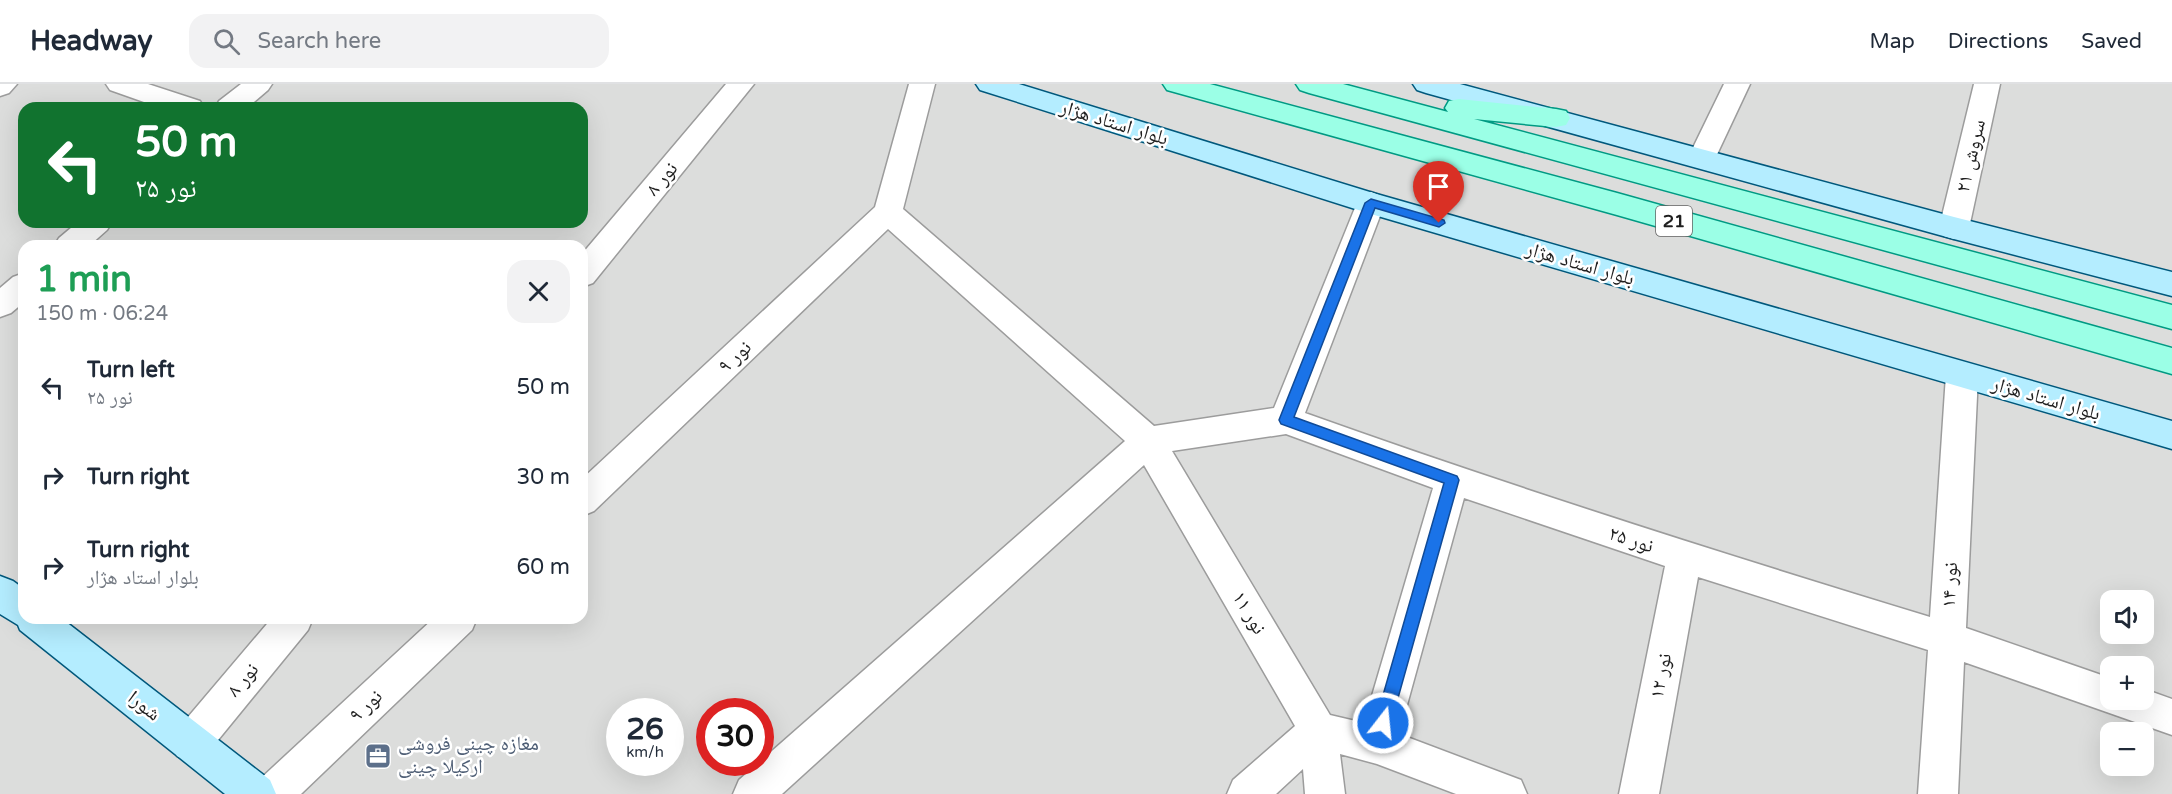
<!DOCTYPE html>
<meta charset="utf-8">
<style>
body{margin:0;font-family:"Varela Round","Noto Naskh Arabic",sans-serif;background:#f2f2f3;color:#1f2937;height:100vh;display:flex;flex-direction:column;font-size:22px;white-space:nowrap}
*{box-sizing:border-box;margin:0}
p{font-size:20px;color:#747a83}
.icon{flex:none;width:33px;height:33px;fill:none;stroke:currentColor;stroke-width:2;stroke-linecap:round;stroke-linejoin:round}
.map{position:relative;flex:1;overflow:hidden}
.panel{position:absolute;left:18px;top:156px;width:570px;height:384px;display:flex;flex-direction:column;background:#fff;border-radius:18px;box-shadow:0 6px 24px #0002}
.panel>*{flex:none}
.top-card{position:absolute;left:18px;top:18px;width:570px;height:126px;border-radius:18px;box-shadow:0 6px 24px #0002;background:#11732f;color:#fff;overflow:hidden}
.buttons{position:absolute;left:2100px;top:506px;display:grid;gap:12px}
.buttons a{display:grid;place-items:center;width:54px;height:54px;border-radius:12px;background:#fff;box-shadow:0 6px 24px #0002;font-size:30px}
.speed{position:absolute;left:606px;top:614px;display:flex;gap:12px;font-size:30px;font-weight:700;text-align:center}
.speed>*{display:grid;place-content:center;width:78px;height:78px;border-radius:50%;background:#fff;box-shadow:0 6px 24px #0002;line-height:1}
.speed small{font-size:15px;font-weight:400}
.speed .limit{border:9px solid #d22;background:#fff;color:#111}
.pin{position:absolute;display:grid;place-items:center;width:51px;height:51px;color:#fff;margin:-62px -26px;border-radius:50% 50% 50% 0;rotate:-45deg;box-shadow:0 0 6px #0007}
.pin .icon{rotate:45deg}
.me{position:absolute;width:66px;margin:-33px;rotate:16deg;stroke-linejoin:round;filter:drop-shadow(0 0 4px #0008)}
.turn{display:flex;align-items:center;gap:21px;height:126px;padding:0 18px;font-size:27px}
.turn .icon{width:78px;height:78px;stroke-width:2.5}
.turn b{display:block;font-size:42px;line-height:51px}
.round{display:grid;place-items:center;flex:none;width:63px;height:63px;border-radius:18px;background:#f2f2f3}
.head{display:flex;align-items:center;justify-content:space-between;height:102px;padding:0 18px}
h1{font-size:36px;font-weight:700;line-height:45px;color:#1e9e55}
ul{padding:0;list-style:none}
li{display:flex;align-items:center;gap:18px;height:90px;padding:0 18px}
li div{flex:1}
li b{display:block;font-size:22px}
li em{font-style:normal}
header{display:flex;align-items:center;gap:36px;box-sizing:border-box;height:84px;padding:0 30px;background:#fff;border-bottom:2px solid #e0e1e3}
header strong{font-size:28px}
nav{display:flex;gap:33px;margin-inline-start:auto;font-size:21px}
.search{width:420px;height:54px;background:#f2f2f3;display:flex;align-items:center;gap:15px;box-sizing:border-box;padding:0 21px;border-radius:18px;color:#747a83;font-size:22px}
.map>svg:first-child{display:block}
.residential{fill:#dcdddc;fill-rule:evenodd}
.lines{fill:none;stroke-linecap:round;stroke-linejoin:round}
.street-casing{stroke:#9c9c9c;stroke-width:3}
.secondary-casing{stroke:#00587c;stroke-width:3}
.primary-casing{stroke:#009a83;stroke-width:3}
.street{fill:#fff;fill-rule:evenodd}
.secondary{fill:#b4edff;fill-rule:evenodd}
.primary{fill:#9bffe6;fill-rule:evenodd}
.route{fill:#1a73e8;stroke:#114b97;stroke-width:1.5}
.labels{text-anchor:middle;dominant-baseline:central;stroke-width:5;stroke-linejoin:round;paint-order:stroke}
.shield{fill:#fff;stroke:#626262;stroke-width:1.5}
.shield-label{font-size:18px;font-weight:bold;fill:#1f1f1f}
.street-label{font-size:20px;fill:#1f1f1f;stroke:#fff}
.service-label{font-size:20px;fill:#4e5e75;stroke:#fff;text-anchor:start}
</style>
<header>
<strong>Headway</strong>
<div class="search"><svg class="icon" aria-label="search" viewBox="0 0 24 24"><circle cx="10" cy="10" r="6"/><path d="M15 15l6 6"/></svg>Search here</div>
<nav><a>Map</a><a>Directions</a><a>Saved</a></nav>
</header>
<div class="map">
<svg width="2172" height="710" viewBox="0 0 2172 710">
<rect width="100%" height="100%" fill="#e4f1ef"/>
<!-- residential -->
<path class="residential" d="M0 0H2172V710H0ZM24 24H582V138H24ZM24 162H582V534H24ZM2110 516H2144V549H2110ZM2110 582H2144V615H2110ZM620 627H670V678H620ZM710 627H760V678H710ZM2110 648H2144V681H2110Z"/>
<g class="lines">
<defs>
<path id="street" d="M0 0H17L9 9 0 12Z
M106 0H148L200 17 204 24H161L110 6Z
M241 0H272L268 6 247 24H215L219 17Z
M726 0H754L593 199 582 203V170Z
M909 0H935L903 125 1154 342 1274 324 1357 119 1361 112 1371 108 1381 112 1385 119 1305 329C1512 403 1720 469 1930 533L1946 291 1951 282 1962 278 1973 282 1978 291 1966 544 2110 594V615H2144V605L2172 615V651L1964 578 1958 710H1918L1928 566 1698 493 1659 710H1619L1665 482 1464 414 1399 650 1521 696 1527 710H1456L1377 680 1340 670 1345 710H1305L1303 685 1276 710H1227L1233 696 1295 642 1144 381 782 710H733L739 696 1125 357 888 145 594 427 582 432V395L875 123ZM1286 350 1433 404 1364 639 1330 631 1172 367Z
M1724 0H1750L1712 81 1702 84 1692 81 1688 74Z
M1974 0H2000L1969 144 1964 152 1954 155 1944 152 1939 144Z
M78 138H112L107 146 89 162H54L59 154Z
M24 189V218L11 229 0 233V204L13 193Z
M272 534H313L308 546 205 672 191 678 177 672 172 659 177 646Z
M434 534H477L472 546 301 710H253L259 696Z"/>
<path id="secondary" d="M976 0H1019L1373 109 2172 337V365L1371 130 980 6Z
M1413 0H1460L1954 133 2172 188V212L1954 155 1426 9 1417 6Z
M0 492 13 497 24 505V534H61L270 696 276 710H225L20 546 18 541 0 530Z"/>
<path id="primary" d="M1163 0H1210L1617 109 2172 264V290L1617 131 1167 6Z
M1296 0H1343L1448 28 1445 24 1449 17 1459 15 1556 25 1566 27 1570 34 1566 41 1556 43 1474 35 2172 221V245L1309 9 1300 6Z"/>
</defs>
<!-- street casing -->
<use href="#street" class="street-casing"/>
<!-- secondary casing -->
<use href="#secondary" class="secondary-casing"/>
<!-- primary casing -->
<use href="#primary" class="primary-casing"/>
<!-- street -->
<use href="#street" class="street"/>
<!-- secondary -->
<use href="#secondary" class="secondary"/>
<!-- primary -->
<use href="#primary" class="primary"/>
</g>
<!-- route -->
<path class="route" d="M1371 115 1444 136 1445 139 1439 143 1375 124 1294 333 1457 392 1459 396 1391 639 1389 644 1383 646 1377 644 1375 639 1444 399 1281 340 1279 336 1365 119Z"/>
<!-- icons -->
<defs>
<symbol id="office-square" viewBox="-11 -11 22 22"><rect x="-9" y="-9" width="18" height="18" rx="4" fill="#5c6f8a" stroke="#fff"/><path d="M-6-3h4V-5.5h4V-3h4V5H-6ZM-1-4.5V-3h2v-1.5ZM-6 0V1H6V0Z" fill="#fff"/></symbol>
</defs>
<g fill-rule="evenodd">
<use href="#office-square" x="363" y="657" width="30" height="30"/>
</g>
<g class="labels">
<!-- shield labels -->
<rect class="shield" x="1656" y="122" width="36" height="30" rx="4.5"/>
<g class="shield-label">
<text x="1674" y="137">21</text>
</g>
<!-- street labels -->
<g class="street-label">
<text transform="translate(1114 39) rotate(17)">بلوار استاد هژار</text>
<text transform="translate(1971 72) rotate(-77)">سروش ۲۱</text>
<text transform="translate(662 95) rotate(-50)">نور ۸</text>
<text transform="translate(1580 180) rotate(16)">بلوار استاد هژار</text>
<text transform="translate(735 273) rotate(-43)">نور ۹</text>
<text transform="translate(2046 315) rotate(16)">بلوار استاد هژار</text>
<text transform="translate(1631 456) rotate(18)">نور ۲۵</text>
<text transform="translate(1950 501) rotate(-87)">نور ۱۴</text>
<text transform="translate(1249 529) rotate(59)">نور ۱۱</text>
<text transform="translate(1661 592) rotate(-79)">نور ۱۲</text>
<text transform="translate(243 596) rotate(-50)">نور ۸</text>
<text transform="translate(144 622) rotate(38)">شورا</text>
<text transform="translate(366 622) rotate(-43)">نور ۹</text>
</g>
<!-- service labels -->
<g class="service-label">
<text x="398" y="660">مغازه چینی فروشی<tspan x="398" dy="23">ارکیلا چینی</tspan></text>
</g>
</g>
</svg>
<div class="buttons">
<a><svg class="icon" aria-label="sound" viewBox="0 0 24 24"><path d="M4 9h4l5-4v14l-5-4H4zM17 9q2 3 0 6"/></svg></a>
<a>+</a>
<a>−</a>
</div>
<div class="speed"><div>26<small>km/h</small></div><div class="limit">30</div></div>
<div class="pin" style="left:1439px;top:139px;background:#d93025"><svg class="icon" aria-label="arrive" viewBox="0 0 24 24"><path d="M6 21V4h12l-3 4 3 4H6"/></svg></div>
<svg class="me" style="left:1383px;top:639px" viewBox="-20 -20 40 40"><circle r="17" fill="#1a73e8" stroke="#fff" stroke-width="3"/><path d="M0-11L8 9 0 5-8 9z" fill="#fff"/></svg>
<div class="top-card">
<div class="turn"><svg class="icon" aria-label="left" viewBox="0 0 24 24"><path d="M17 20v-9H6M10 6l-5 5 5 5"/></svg><div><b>50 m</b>نور ۲۵</div></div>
</div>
<section class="panel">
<div class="head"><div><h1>1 min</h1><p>150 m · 06:24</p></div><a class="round"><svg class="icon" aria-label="close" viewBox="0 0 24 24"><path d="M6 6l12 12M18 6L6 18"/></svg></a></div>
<ul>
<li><svg class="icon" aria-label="left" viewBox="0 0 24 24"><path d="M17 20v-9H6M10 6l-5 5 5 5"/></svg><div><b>Turn left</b><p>نور ۲۵</p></div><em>50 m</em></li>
<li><svg class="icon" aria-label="right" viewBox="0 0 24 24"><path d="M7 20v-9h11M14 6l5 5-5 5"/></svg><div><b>Turn right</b></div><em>30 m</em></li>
<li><svg class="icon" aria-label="right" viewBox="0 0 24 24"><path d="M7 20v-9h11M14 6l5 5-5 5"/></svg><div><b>Turn right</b><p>بلوار استاد هژار</p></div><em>60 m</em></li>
</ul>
</section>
</div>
